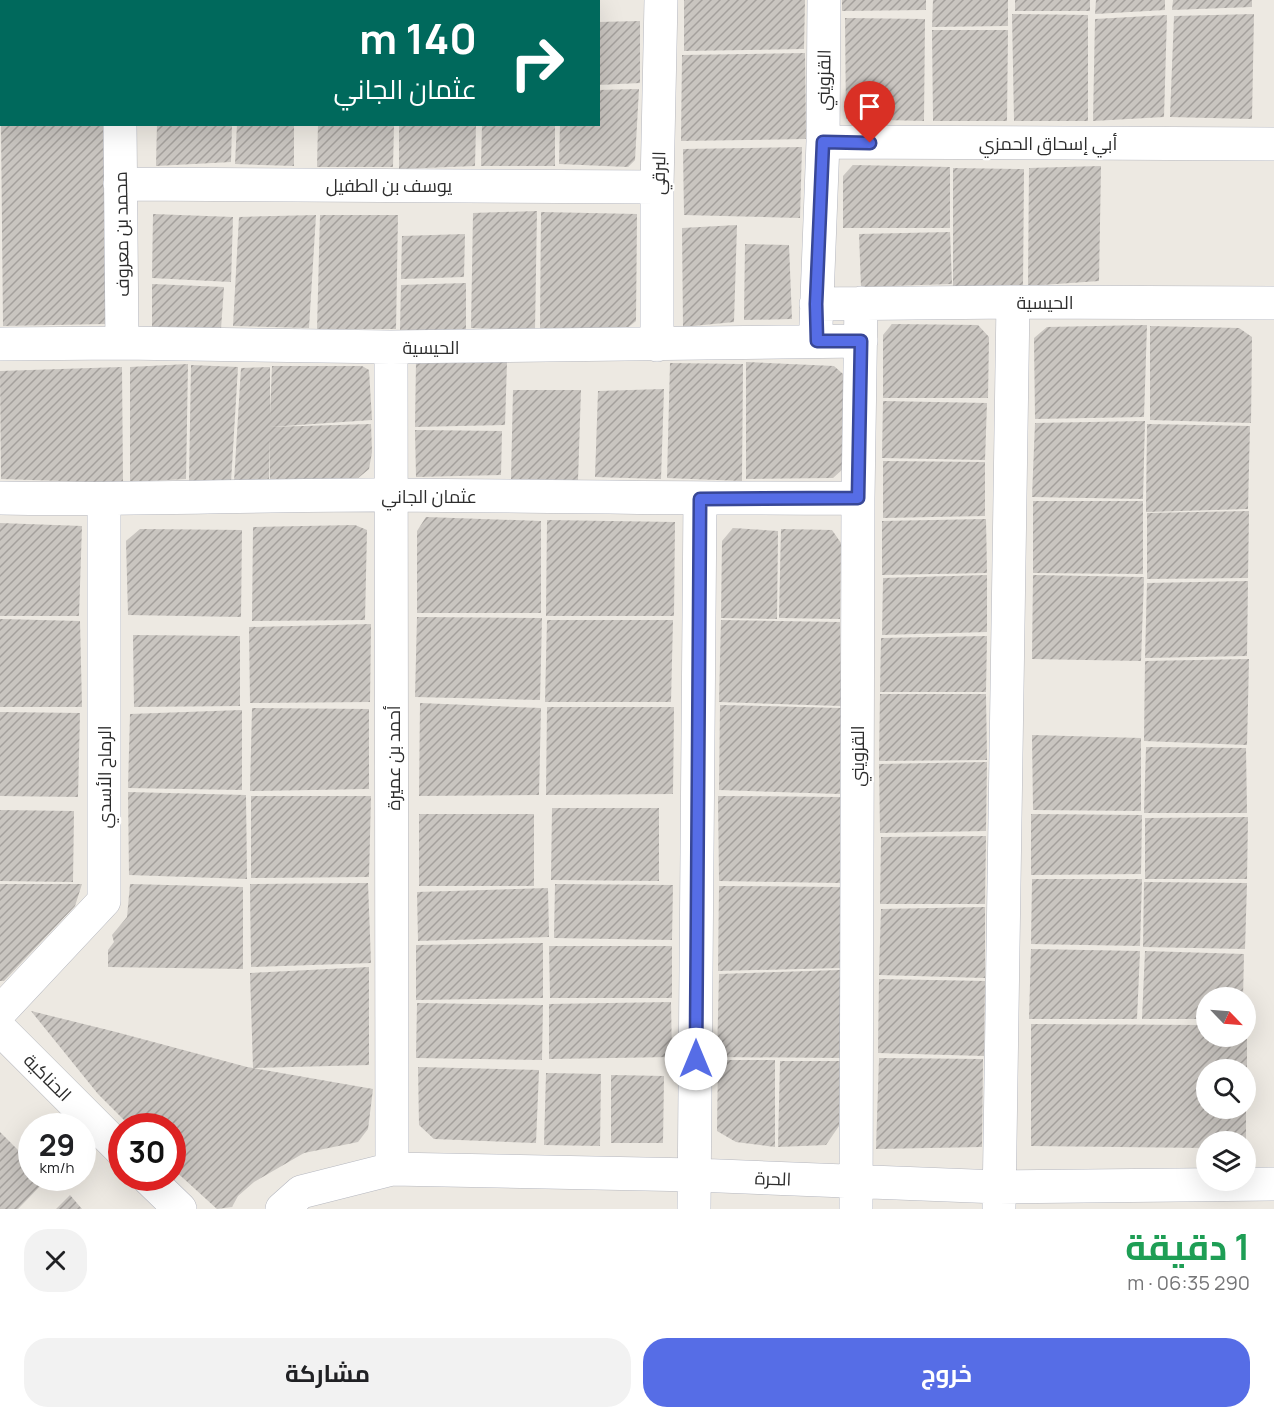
<!DOCTYPE html>
<html lang="ar">
<meta charset="utf-8">
<style>
body{margin:0;font-family:Manrope,Cairo,sans-serif;background:#f2f2f2;color:#202124;direction:rtl;height:100vh;display:flex;flex-direction:column;font-size:22px;white-space:nowrap}
*{box-sizing:border-box;margin:0}
p{font-size:20px;color:#757577}
.icon{flex:none;width:33px;height:33px;fill:none;stroke:currentColor;stroke-width:2;stroke-linecap:round;stroke-linejoin:round}
.map{position:relative;height:1209px;overflow:hidden;direction:ltr}
.sheet{display:flex;flex-direction:column;background:#fff;flex:1}
.sheet>*{flex:none}
.guide{position:absolute;left:0px;top:0px;width:600px;height:126px;box-shadow:0 6px 24px #0002;direction:rtl;background:#00695c;color:#fff;overflow:hidden}
.needle{width:39px;rotate:115deg}
.tools{position:absolute;left:1196px;top:987px;display:grid;gap:12px}
.tools a{display:grid;place-items:center;width:60px;height:60px;border-radius:50%;background:#fff;box-shadow:0 6px 24px #0002;font-size:30px}
.speed{position:absolute;left:18px;top:1113px;display:flex;gap:12px;font-size:30px;font-weight:700;text-align:center}
.speed>*{display:grid;place-content:center;width:78px;height:78px;border-radius:50%;background:#fff;box-shadow:0 6px 24px #0002;line-height:1}
.speed small{font-size:15px;font-weight:400}
.speed .limit{border:9px solid #d22;background:#fff;color:#111}
.pin{position:absolute;display:grid;place-items:center;width:51px;height:51px;color:#fff;margin:-62px -26px;border-radius:50% 50% 50% 0;rotate:-45deg;box-shadow:0 0 6px #0007}
.pin .icon{rotate:45deg}
.me{position:absolute;width:66px;margin:-33px;rotate:0deg;stroke-linejoin:round;filter:drop-shadow(0 0 4px #0008)}
.turn{display:flex;align-items:center;gap:21px;height:126px;padding:0 24px;font-size:27px}
.turn .icon{width:78px;height:78px;stroke-width:2.5}
.turn b{display:block;font-size:42px;line-height:51px}
.round{display:grid;place-items:center;flex:none;width:63px;height:63px;border-radius:24px;background:#f2f2f2}
.summary{display:flex;align-items:center;justify-content:space-between;height:102px;padding:0 24px}
h1{font-size:36px;font-weight:700;line-height:45px;color:#1e9e55}
.cta{display:flex;gap:12px;margin-top:auto;padding:12px 24px}
.cta a{flex:1;height:69px;border-radius:24px;background:#566de6;color:#fff;font-size:24px;font-weight:700;line-height:69px;text-align:center}
.cta a+a{background:#f2f2f2;color:#202124}
.map>svg:first-child{display:block}
.building{fill:url(#building-hatch)}
.lines{fill:none;stroke-linecap:round;stroke-linejoin:round}
.minor-casing{stroke:#b5b7bf;stroke-width:34}
.minor{stroke:#fff;stroke-width:33}
.route-casing{stroke:#384796;stroke-width:15}
.route{stroke:#566de6;stroke-width:10}
.labels{text-anchor:middle;dominant-baseline:central;stroke-width:4.5;stroke-linejoin:round;paint-order:stroke}
.street-label{font-size:18px;fill:#2d2d2d;stroke:#fff}
</style>
<div class="map">
<svg width="1274" height="1209" viewBox="0 0 1274 1209">
<defs>
<pattern id="building-hatch" width="6" height="6" patternUnits="userSpaceOnUse" patternTransform="scale(1.5)"><rect width="6" height="6" fill="#c9c5c0"/><path d="M-1 1l2-2M0 6l6-6M5 7l2-2" fill="none" stroke="#a4a09c"/></pattern>
</defs>
<rect width="100%" height="100%" fill="#ede9e2"/>
<!-- building -->
<path class="building" d="M684 0H805L804 49 684 51Z
M842 0H926V10L842 11Z
M933 0H1008V26L932 27Z
M1015 0H1090V11H1015Z
M1096 0H1165V10L1095 14Z
M1173 0H1252V7L1172 10Z
M1012 14 1088 15V121H1014Z
M1254 14 1252 119 1170 117 1174 16Z
M1167 15 1164 117 1093 121 1095 19Z
M845 18 925 19 924 121 846 119Z
M640 21V83L598 85V22Z
M932 30H1008L1007 121H933Z
M805 53 806 139 681 141 682 55Z
M639 89 635 160 628 167 559 164 560 124H598V90Z
M106 124 105 324 3 326 1 125Z
M157 124H232L231 162 156 166Z
M237 124H294V166L235 164Z
M318 124H394L393 167H317Z
M399 124H476L475 166 399 169Z
M482 124H555V166H481Z
M802 147 800 218 684 215 683 149Z
M853 165 950 167V228H843V176Z
M1101 166 1099 281 1028 286 1029 168Z
M953 168 1024 169 1023 288 953 291Z
M537 211 535 330 471 328 473 213Z
M541 212 637 214 636 321 626 329 540 331Z
M153 214 233 217 231 282 152 278Z
M316 215 309 328 233 326 239 217Z
M320 215H398L396 329H317Z
M737 225 734 322 683 327 682 228Z
M950 232 952 284 861 287 859 234Z
M465 234 464 277 401 279 402 236Z
M745 244 789 245 792 319 744 320Z
M466 283V330L400 332 401 285Z
M152 284 224 287 221 329 152 328Z
M892 324 978 325 989 337 988 398H883V335Z
M1147 325 1144 417 1035 419 1034 338 1047 327Z
M1150 326 1239 328 1252 337 1251 423 1150 420Z
M416 361 507 362 505 425 415 427Z
M746 362 834 366 843 374V469L833 478 746 479Z
M670 363 743 364 742 481 667 478Z
M188 364 186 479 130 482V367Z
M191 365 238 367 231 482 189 481Z
M272 366H362L369 370 372 420 269 427 371 424 372 452 369 469 357 479 270 481 269 437V481L234 482 241 368 270 367V416Z
M122 367 123 483 1 479 0 371Z
M664 389 661 479 595 477 598 391Z
M513 390H581L578 480 511 479Z
M883 401 987 403 985 460 882 458Z
M1145 421 1143 499 1032 497 1035 423Z
M1147 424 1250 426 1248 509 1146 512Z
M415 430 502 431 501 475 416 477Z
M883 461 985 462V516L883 518Z
M1033 501H1143V574L1033 573Z
M1249 511 1248 578 1147 579V513Z
M426 517 541 521V613H417V531Z
M986 519 987 573 882 575V521Z
M547 520 675 522 674 616H546Z
M0 523 82 526 79 616H0Z
M355 525 367 530 365 620 252 621 253 527Z
M733 528 778 531 777 619 721 618 722 541Z
M140 529 242 530 241 617 128 615 126 541Z
M781 529 832 530 841 543 840 619 779 618Z
M987 575V632L882 635 883 578Z
M1033 575 1144 577 1141 661 1032 659Z
M1248 581 1247 656 1145 658 1147 583Z
M417 617 542 618 540 700 415 697Z
M0 619 80 621 82 707H0Z
M547 620H673L671 702H545Z
M721 620 840 622 841 706 719 702Z
M371 624 370 702 250 703 249 627Z
M133 635 240 636V706L134 707Z
M987 636 986 692H880L881 638Z
M1249 659 1247 745 1144 741 1145 661Z
M880 694H986L987 760 879 761Z
M420 703 541 708 539 795 419 796Z
M720 705 841 708 840 794 719 790Z
M547 707H674L673 794 546 795Z
M252 708 369 709V789L250 791Z
M242 710V790L128 788 130 714Z
M0 712 80 713 78 797 0 796Z
M1032 735 1141 738V811L1033 810Z
M1146 747 1246 748 1247 813H1144Z
M987 762 986 831 880 833 879 764Z
M128 792 246 795 247 879 129 875Z
M251 796H371L369 877 251 878Z
M718 796 841 797 840 883 719 881Z
M552 808H659V881L551 880Z
M0 810 74 811 73 882 0 881Z
M419 814H534V886H419Z
M1031 814 1142 815 1141 874 1031 875Z
M1248 817 1247 879H1145V818Z
M986 836 985 904H880L881 837Z
M1032 879H1142L1140 946 1031 944Z
M1144 882 1247 883 1245 949 1143 947Z
M368 883 371 963 251 967 250 884Z
M0 884H82L75 906 4 981H0Z
M130 884 243 887V969L108 967V950L114 942 112 935 127 917Z
M555 884 673 885 672 940 554 938Z
M719 886 840 887V968L718 971Z
M548 888 549 937 418 941 417 892Z
M985 907V978L879 975 881 909Z
M543 943V998L416 1000V945Z
M549 946H672V998H550Z
M1031 949 1140 951 1137 1019H1029Z
M1145 951 1244 954 1243 998H1206V1019H1142Z
M369 967V1065L253 1068 250 973Z
M840 970 841 1058 717 1057 719 974Z
M879 979 985 981 984 1056 878 1053Z
M671 1002 672 1057 549 1059V1004Z
M417 1003 543 1005 542 1060 416 1058Z
M31 1011 116 1032 247 1067 373 1089 368 1129 358 1142 304 1153 254 1182 238 1196 232 1207 217 1209 172 1168V1126H130L98 1094Z
M1031 1024 1206 1025V1036H1247V1070H1206V1108H1246V1142H1206V1148L1031 1146Z
M879 1058 983 1059 982 1147 876 1149Z
M718 1060H775V1147L736 1142 717 1131Z
M780 1061H841L839 1126 826 1145 778 1147Z
M418 1067 539 1070 536 1143 434 1139 419 1125Z
M546 1073 601 1074 600 1146 544 1145Z
M611 1075 664 1076 663 1143H611Z
M0 1132 32 1164V1178L47 1179 18 1209H0Z
M70 1195 82 1209H56Z"/>
<g class="lines">
<defs>
<path id="minor" d="M119 2V0
M120 124 122 343
M823 142 1274 144
M120 184 657 187
M816 304 1013 302 1274 303
M816 325 823 142 824 0
M0 344 122 343 391 347 861 341
M657 345V187L661 0
M391 347 392 1169
M0 498C132 501 263 494 395 495 549 496 703 499 858 498
M0 1012 104 901V500
M0 1029 122 1151
M148 1178 180 1209
M999 1207 1013 302
M282 1209 301 1192 392 1169 695 1175 999 1187 1274 1184
M694 1209 700 499
M856 1209 858 498 861 303"/>
</defs>
<!-- minor casing -->
<use href="#minor" class="minor-casing"/>
<!-- minor -->
<use href="#minor" class="minor"/>
</g>
<g class="lines">
<defs>
<path id="route" d="M696 1059 700 499 858 498 861 341H817L816 304 823 142 870 143"/>
</defs>
<!-- route casing -->
<use href="#route" class="route-casing"/>
<!-- route -->
<use href="#route" class="route"/>
</g>
<g class="labels">
<!-- street labels -->
<g class="street-label">
<text transform="translate(823 80) rotate(-89)">القزويني</text>
<text x="1048" y="143">أبي إسحاق الحمزي</text>
<text transform="translate(658 173) rotate(-89)">البرقي</text>
<text x="389" y="185">يوسف بن الطفيل</text>
<text transform="translate(121 234) rotate(-91)">محمد بن معروف</text>
<text x="1045" y="302">الحيسية</text>
<text x="431" y="347">الحيسية</text>
<text x="429" y="496">عثمان الجاني</text>
<text transform="translate(857 756) rotate(-90)">القزويني</text>
<text transform="translate(393 758) rotate(-90)">أحمد بن عميرة</text>
<text transform="translate(104 777) rotate(-90)">الرماح الأسدي</text>
<text transform="translate(48 1077) rotate(45)">الحناكية</text>
<text transform="translate(773 1178) rotate(2)">الحرة</text>
</g>
</g>
</svg>
<div class="tools">
<a><svg class="needle" viewBox="-14 -14 28 28"><path d="M0-13l5 13h-10z" fill="#e53935"/><path d="M0 13l5-13h-10z" fill="#757577"/></svg></a>
<a><svg class="icon" aria-label="search" viewBox="0 0 24 24"><circle cx="10" cy="10" r="6"/><path d="M15 15l6 6"/></svg></a>
<a><svg class="icon" aria-label="layers" viewBox="0 0 24 24"><path d="M12 4l9 5-9 5-9-5zM3 14l9 5 9-5"/></svg></a>
</div>
<div class="speed"><div>29<small>km/h</small></div><div class="limit">30</div></div>
<div class="pin" style="left:870px;top:143px;background:#d93025"><svg class="icon" aria-label="arrive" viewBox="0 0 24 24"><path d="M6 21V4h12l-3 4 3 4H6"/></svg></div>
<svg class="me" style="left:696px;top:1059px" viewBox="-20 -20 40 40"><circle r="19" fill="#fff"/><path d="M0-13L10 11 0 6-10 11z" fill="#566de6"/></svg>
<div class="guide">
<div class="turn"><svg class="icon" aria-label="right" viewBox="0 0 24 24"><path d="M7 20v-9h11M14 6l5 5-5 5"/></svg><div><b>140 m</b>عثمان الجاني</div></div>
</div>
</div>
<section class="sheet">
<div class="summary"><div><h1>1 دقيقة</h1><p>290 m · 06:35</p></div><a class="round"><svg class="icon" aria-label="close" viewBox="0 0 24 24"><path d="M6 6l12 12M18 6L6 18"/></svg></a></div>
<div class="cta"><a>خروج</a><a>مشاركة</a></div>
</section>
